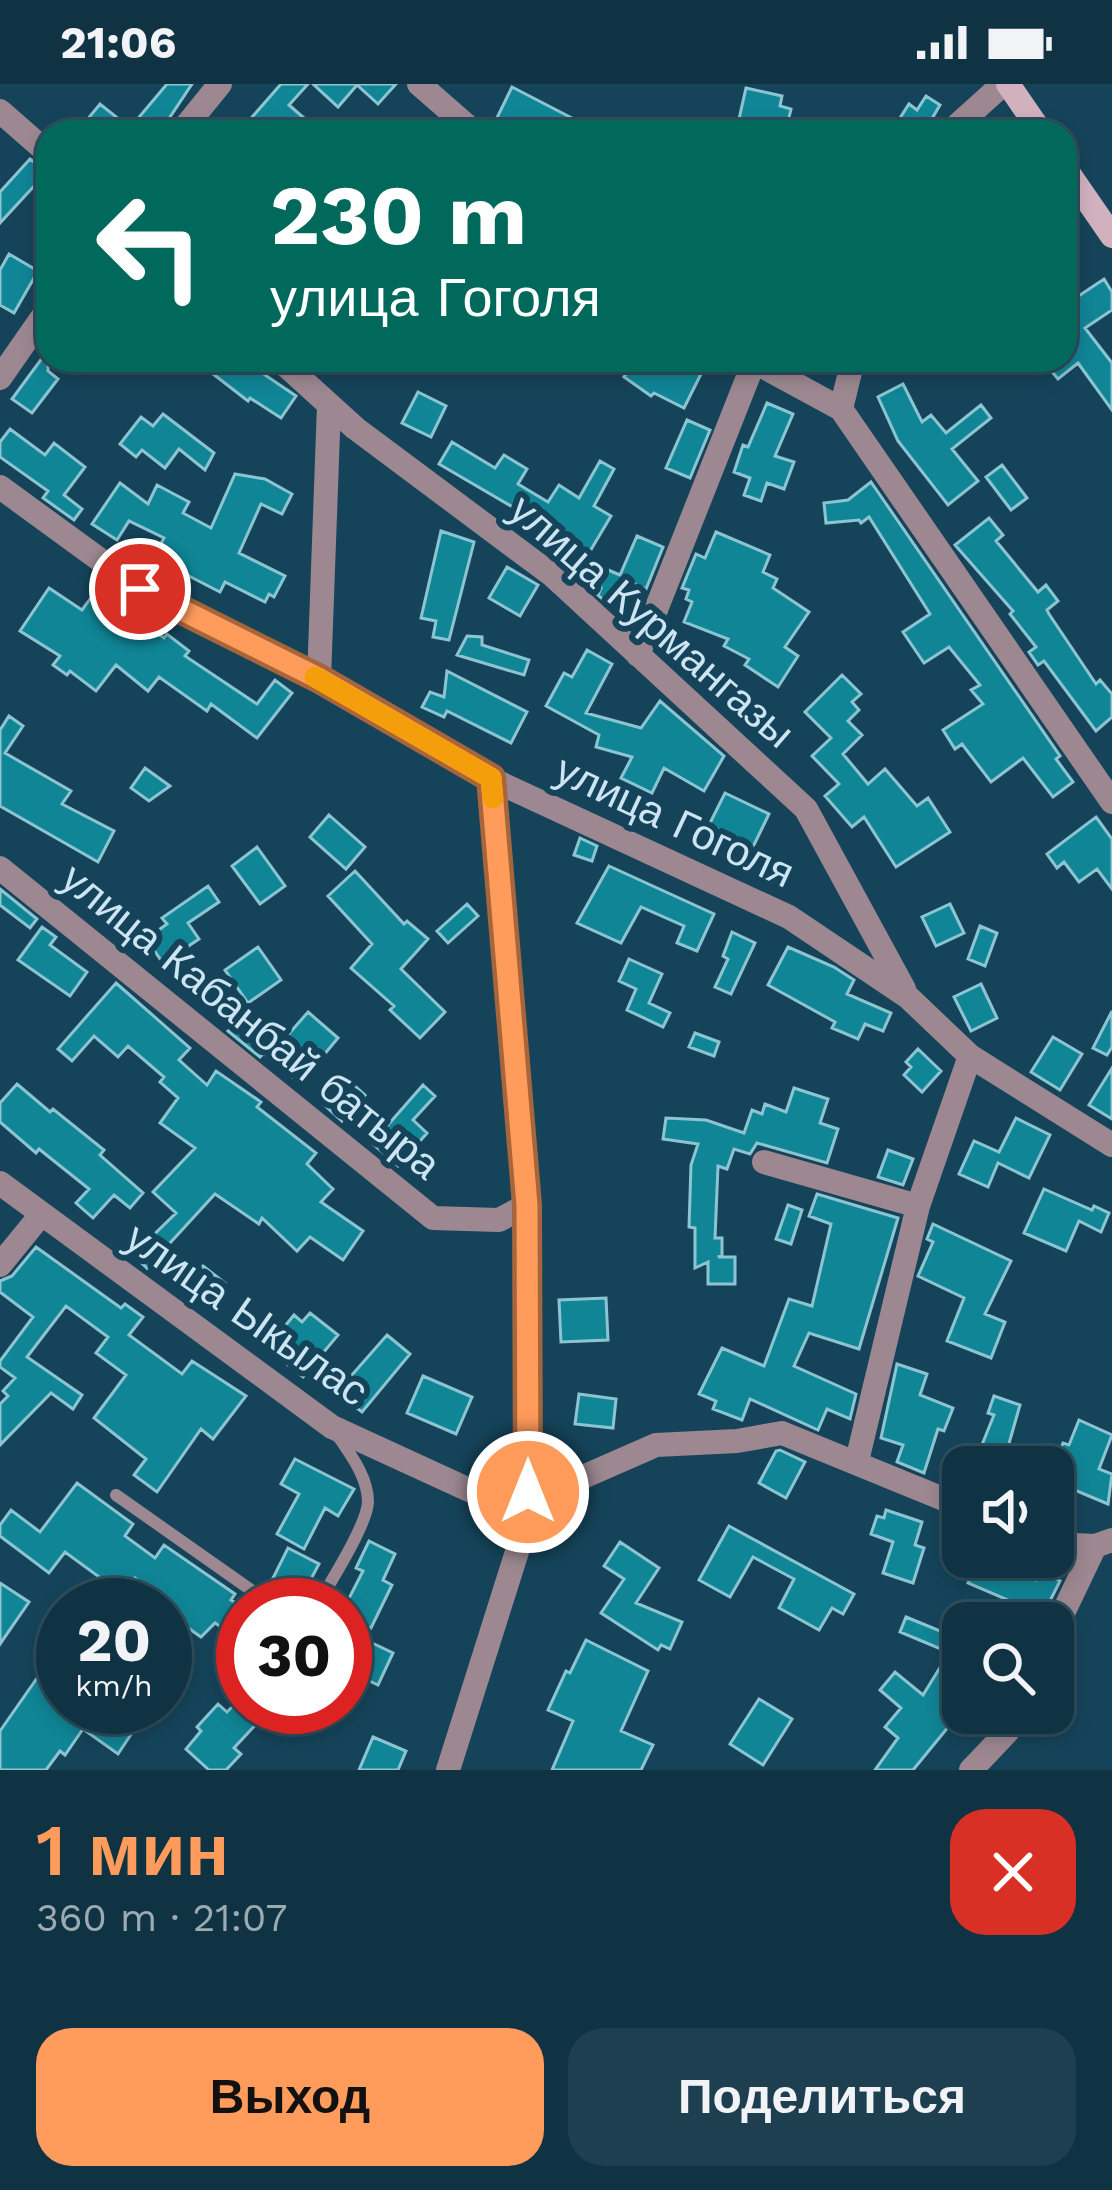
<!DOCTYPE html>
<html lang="ru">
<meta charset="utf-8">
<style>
body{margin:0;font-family:"Work Sans",sans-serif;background:#1e3f4f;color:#f1f3f6;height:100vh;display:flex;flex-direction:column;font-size:45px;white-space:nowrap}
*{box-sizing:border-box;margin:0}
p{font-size:39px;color:#9caab2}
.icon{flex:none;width:66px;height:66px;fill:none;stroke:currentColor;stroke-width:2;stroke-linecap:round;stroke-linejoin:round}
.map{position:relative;height:1686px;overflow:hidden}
.panel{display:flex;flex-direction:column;background:#103344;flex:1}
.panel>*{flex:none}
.top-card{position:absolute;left:36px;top:36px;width:1041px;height:252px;border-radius:36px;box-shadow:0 6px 18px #0003,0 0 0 3px #304e5d;background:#00695c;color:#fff;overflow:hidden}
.tools{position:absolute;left:942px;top:1362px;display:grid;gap:24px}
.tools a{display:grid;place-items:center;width:132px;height:132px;border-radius:24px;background:#103344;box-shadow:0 6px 18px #0003,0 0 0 3px #304e5d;font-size:60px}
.speed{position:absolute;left:36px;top:1494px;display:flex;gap:24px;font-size:60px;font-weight:700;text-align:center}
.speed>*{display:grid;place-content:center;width:156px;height:156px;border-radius:50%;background:#103344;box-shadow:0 6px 18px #0003,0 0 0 3px #304e5d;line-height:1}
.speed small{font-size:30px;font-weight:400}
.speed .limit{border:18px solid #d22;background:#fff;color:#111}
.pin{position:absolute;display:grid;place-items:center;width:102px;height:102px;color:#fff;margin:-51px;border:6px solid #fff;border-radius:50%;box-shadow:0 3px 12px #0007}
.me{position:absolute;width:132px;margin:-66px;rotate:0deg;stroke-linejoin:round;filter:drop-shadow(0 0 9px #0008)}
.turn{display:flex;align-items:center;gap:42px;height:252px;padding:0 36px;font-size:54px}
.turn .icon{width:156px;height:156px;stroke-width:2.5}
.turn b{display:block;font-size:84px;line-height:102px}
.round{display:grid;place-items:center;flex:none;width:126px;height:126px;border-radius:36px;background:#1e3f4f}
.head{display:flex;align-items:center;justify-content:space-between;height:204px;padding:0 36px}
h1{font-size:72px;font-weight:600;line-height:90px;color:#ff9b5b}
.action{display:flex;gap:24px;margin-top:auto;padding:24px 36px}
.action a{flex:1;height:138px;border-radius:36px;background:#ff9b5b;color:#111;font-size:48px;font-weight:600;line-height:138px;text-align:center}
.action a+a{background:#1e3f4f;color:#f1f3f6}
.status{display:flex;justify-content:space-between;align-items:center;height:84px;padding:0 60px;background:#103344;direction:ltr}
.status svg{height:33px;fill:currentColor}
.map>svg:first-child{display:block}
.building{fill:#108596;stroke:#8cc5d1;stroke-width:3}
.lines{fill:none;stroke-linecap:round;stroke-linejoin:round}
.lane{stroke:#9d8891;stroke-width:12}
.street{stroke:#9d8891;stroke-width:24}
.secondary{stroke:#d2b1bf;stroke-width:24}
.route-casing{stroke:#a6653b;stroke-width:30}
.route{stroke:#ff9b5b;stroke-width:21}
.slow{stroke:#f59e0b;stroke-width:21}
.labels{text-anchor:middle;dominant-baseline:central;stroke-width:12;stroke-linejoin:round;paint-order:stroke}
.street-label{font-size:42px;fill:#cde5f2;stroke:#15445a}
</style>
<div class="status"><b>21:06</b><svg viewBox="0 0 49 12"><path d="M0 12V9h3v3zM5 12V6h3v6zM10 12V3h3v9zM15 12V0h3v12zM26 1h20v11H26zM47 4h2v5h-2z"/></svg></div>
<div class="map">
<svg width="1112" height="1686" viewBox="0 0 1112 1686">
<rect width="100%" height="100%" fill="#15445a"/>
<!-- building -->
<path class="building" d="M167 0H192L160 48H77L100 20 130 44Z
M281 0H308L289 21 320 48H239Z
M313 0H396L378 20 357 1 338 23Z
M512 3 599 48H490Z
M746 4 782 12 780 22 791 25 786 46 739 35Z
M926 12 940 21 933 33 938 37 934 48H891L909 20 917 26Z
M30 75 47 88 0 139V108Z
M9 170 38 187 14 229 0 221V186Z
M1104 195 1112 208V226L1085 244 1112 279V326L1078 279 1058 295 1042 276H1065V221Z
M48 266V287L58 295 32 329 12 315Z
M195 276H243L296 312 281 334 250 314 248 317Z
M636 276H708L684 324 654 309 651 312 624 293Z
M903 300 922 338 931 331 946 349 981 321 991 334 952 365 978 397 948 421 898 357 878 313Z
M418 308 446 322 431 353 402 339Z
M767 319 793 330 775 372 794 378 784 405 767 399 761 417 744 411 750 394 734 388 743 361 748 363Z
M163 330 214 369 205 386 179 365 165 384 142 366 136 373 120 360 141 333 153 342Z
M687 336 710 346 690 394 666 384Z
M10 345 45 371 54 359 85 383 64 411 82 425 74 436 43 414 48 407 0 373V358Z
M452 358 495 384 504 371 527 385 518 400 548 418 559 401 579 414 600 377 614 385 594 422 611 432 586 474 549 451 552 446 439 380Z
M1002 381 1027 414 1011 426 986 393Z
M235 390 265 395 292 410 282 430 261 420 239 469 285 492 274 513 269 510 265 518 225 498 220 508 183 489 180 495 150 480 164 454 129 437 117 456 92 440 120 399 148 420 157 401 189 418 183 429 211 444Z
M871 398 1060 672 1056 675 1073 698 1053 713 1023 674 991 698 962 660 955 665 943 646 983 620 971 606 980 601 949 563 924 579 903 548 930 530 869 433 861 439 859 436 826 439 824 419 848 416Z
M989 434 1003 451 996 457 1038 508 1046 501 1058 517 1047 526 1049 530 1096 600 1100 596 1112 610V633L1096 647 1044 577 1038 581 1029 568 1036 563 1010 530 1013 527 955 461Z
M441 447 474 458 449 556 433 553 436 537 421 534Z
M716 448 770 471 763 488 777 495 773 504 809 528 785 563 798 572 778 603 745 581 749 575 724 562 728 555 684 538 692 518 686 515 689 506 682 504 696 470 705 474Z
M637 452 663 463 646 505 631 499 620 525 607 519 598 511 601 504 593 501 601 483 620 491Z
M507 483 538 501 520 532 489 514Z
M49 504 82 526 96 507 164 554 167 550 189 567 185 572 257 620 275 596 292 609 257 654 211 620 207 627 159 593 148 607 116 581 96 607 70 587 67 591 53 581 60 572 20 547Z
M467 552 482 553V561L529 576 524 591 457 571Z
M587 566 612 580 586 629 641 644 660 617 724 672 704 707 664 684 652 709 621 694 632 673 596 663 599 651 546 622 564 589 572 593Z
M447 587 527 628 511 659 447 627 444 633 422 623 430 608 444 613Z
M842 591 861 610 852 618 859 626 848 637 862 651 843 670 868 700 885 685 917 722 928 714 950 748 896 783 864 733 852 743 825 712 839 700 812 672 831 654 805 628Z
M9 632 23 642 5 669 71 707 62 720 114 747 98 778 0 722V646Z
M145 684 170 702 149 717 131 704Z
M725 709 769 730 753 763 709 741Z
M329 731 365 763 346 785 310 753Z
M1096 733 1112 755V805L1097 785 1079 798 1064 778 1057 784 1047 770Z
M580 754 597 762 592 777 574 771Z
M257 763 285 802 260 820 232 782Z
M609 782 714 830 697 867 677 859 684 842 641 823 621 859 577 839Z
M355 787 404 840 407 837 428 855 401 885 445 928 420 954 390 926 394 922 351 884 372 860 328 812Z
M208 802 219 818 188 839 199 855 163 879 146 855 167 840 162 834Z
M0 805 37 835 30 844 0 821Z
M467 820 478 832 448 859 437 847Z
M950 820 964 849 936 862 922 833Z
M980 842 997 849 985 882 968 875Z
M42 843 56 853 50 861 87 888 70 912 18 876Z
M732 848 755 859 731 910 715 903 728 875 723 872Z
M258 863 281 896 248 919 225 886Z
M788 863 834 883 854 896 847 910 891 929 883 947 865 940 858 955 832 944 835 938 768 901Z
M629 875 662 890 649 919 670 929 663 943 627 926 636 905 619 897Z
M116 899 190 964 179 976 207 1001 216 987 261 1018 257 1023 316 1069 307 1080 333 1105 321 1118 363 1147 343 1176 310 1153 297 1167 262 1134 259 1140 215 1110 147 1184 133 1171 176 1129 153 1108 195 1064 160 1039 178 1014 160 998 164 993 128 962 118 973 94 952 72 977 58 965Z
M981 900 997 934 971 947 954 913Z
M1112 927V963L1107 971 1093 964Z
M308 928 338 954 323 972 317 966 292 993 264 969 260 973 228 947 239 935 263 956 276 941 288 951Z
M695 949 719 958 714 972 689 963Z
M1053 953 1082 970 1060 1006 1031 988Z
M918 965 941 987 922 1008 904 991 911 983 906 978Z
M1112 984V1035L1089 1021Z
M344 992 365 1011 342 1037 321 1018Z
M17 1000 50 1028 53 1025 104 1066 100 1071 143 1109 130 1124 114 1111 93 1134 76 1119 89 1105 39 1065 36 1069 0 1038V1019Z
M423 1001 435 1012 413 1036 427 1049 398 1082 372 1059Z
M794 1004 828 1015 820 1039 838 1045 827 1079 757 1059 750 1070 734 1065 727 1085 718 1082 715 1154H722V1171L718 1173H735V1200H708V1178L695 1184V1144L689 1143 691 1081 698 1060 663 1055 666 1034 706 1036 744 1049 752 1026 762 1030 765 1020 786 1028Z
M1016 1034 1050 1051 1029 1094 998 1079 988 1103 959 1090 974 1057 999 1068Z
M888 1066 913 1075 903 1101 878 1093Z
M1044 1105 1092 1126 1094 1122 1109 1129 1101 1148 1079 1137 1066 1167 1024 1149Z
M817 1110 898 1134 859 1265 809 1249 794 1282 856 1310 850 1335 827 1325 818 1346 750 1315 742 1336 713 1325 716 1317 699 1310 722 1264 764 1282 789 1215 812 1222 831 1140 809 1132Z
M788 1121 802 1126 791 1160 776 1155Z
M933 1140 1011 1177 985 1230 1005 1238 991 1274 947 1257 964 1214 918 1192 933 1158 927 1155Z
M36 1163 121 1224 125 1220 143 1233 129 1251 182 1290 192 1277 246 1312 213 1355 201 1345 157 1408 134 1391 146 1375 94 1334 126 1291 96 1269 108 1253 66 1222 27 1273 82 1311 73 1325 51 1309 0 1361V1320L8 1312 3 1307 15 1294 0 1283V1277L33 1233 0 1208V1197L12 1192Z
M203 1182 225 1199 212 1217 189 1200Z
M606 1214 608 1256 561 1258 559 1216Z
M310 1229 338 1251 303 1293 267 1264 294 1231 302 1238Z
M387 1251 410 1270 362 1328 345 1315 344 1300Z
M897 1280 927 1290 920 1311 953 1324 944 1347 938 1345 924 1389 897 1378 903 1361 881 1354Z
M423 1292 472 1313 456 1350 407 1329Z
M579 1310 616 1315 613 1344 575 1340Z
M994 1312 1020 1321 1008 1363 1052 1383H973L994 1331 988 1329Z
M1079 1336 1112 1351 1099 1385 1112 1390 1108 1420 1053 1397V1382L1063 1359 1069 1361Z
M780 1366 805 1378 786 1414 759 1399 776 1367Z
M295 1375 354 1405 338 1432 325 1424 304 1465 277 1450 299 1410 281 1400Z
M77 1399 133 1440 125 1452 155 1474 164 1461 235 1510 231 1516 243 1523V1557L215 1539 201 1553 167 1529 172 1521 135 1494 113 1521H103L90 1511 102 1495 65 1468 49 1489 0 1452V1441L11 1426 40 1448Z
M886 1426 922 1438 915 1461 924 1464 913 1499 883 1489 893 1458 871 1450 877 1432 884 1434Z
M729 1442 854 1510 843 1530 832 1524 819 1546 779 1524 794 1495 753 1473 730 1513 699 1496Z
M369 1457 395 1470 383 1496 392 1501 371 1544 345 1531V1522L363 1487 356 1484Z
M620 1458 659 1484 636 1519 682 1538 670 1565 661 1561 658 1566 601 1529 624 1495 604 1482Z
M288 1464 319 1480 302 1512 272 1496Z
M979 1473 1036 1496 1041 1487 1060 1497 1039 1539H1013L1022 1522 968 1499Z
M0 1499 29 1518 0 1560Z
M906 1533 955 1553 948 1568 900 1548Z
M586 1556 648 1587 621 1647 653 1661 641 1686H552L573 1637 548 1626 566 1587 570 1589Z
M63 1557V1623H119L140 1637 118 1670 83 1645 65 1671 60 1667 46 1686H0V1647Z
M368 1557 393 1569 378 1601 353 1589Z
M952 1564 963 1571V1612L950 1633 954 1636 913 1686H875L898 1654 885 1643 901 1624 880 1606 895 1588 923 1611Z
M759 1615 792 1635 763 1681 730 1660Z
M218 1620 227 1628 232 1623H272L234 1664 241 1670 226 1686H209L186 1665 201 1647 197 1643Z
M373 1653 406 1667 398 1686H359Z"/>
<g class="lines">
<!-- lane -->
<path class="lane" d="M116 1411 251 1506 278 1521
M317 1521C330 1499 367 1441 368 1418 368 1392 349 1369 336 1349"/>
<!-- street -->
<path class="street" d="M419 0 474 48
M0 27 48 69
M181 48 220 0
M950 48 1003 0
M280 276 355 344 552 491 806 725 904 905
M751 276 841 325 1112 718
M0 294 48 225
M841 325 853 276
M0 403 140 505 319 595 491 695 789 833 908 913 970 972 1112 1061
M638 571 754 278
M319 595 329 321
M0 784 433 1134 499 1136 527 1121
M764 1078 918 1122
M0 1099 332 1343 528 1433
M0 1181 40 1132
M857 1377 918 1122 970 972
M528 1408 567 1400 656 1361 737 1357 782 1349 963 1423
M1053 1460 1095 1462
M1053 1550 1095 1462 1112 1456
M448 1686 528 1433 527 1121 491 695
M971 1686 1008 1647 1016 1629"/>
<!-- secondary -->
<path class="secondary" d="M1008 0 1041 48
M1065 84 1112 152"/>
</g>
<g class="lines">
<defs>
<path id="route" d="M140 505 320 595 491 694 527 1121 528 1408"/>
</defs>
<!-- route casing -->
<use href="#route" class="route-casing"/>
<!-- route -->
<use href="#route" class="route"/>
<!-- slow -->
<path class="slow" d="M315 593 491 694 493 714"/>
</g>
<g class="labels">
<!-- street labels -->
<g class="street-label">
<text transform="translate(652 537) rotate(41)">улица Курмангазы</text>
<text transform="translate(675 737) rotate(25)">улица Гоголя</text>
<text transform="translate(251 937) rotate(39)">улица Кабанбай батыра</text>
<text transform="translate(247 1230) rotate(35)">улица Ыкылас</text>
</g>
</g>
</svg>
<div class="tools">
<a><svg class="icon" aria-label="sound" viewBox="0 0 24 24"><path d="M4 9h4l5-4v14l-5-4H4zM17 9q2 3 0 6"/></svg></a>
<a><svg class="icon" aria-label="search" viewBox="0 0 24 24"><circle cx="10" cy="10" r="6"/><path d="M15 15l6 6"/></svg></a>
</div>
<div class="speed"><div>20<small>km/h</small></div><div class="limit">30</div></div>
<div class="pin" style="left:140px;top:505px;background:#d93025"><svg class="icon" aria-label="arrive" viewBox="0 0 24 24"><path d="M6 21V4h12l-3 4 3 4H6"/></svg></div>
<svg class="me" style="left:528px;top:1408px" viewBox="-20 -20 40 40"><circle r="17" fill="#ff9b5b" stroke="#fff" stroke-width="3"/><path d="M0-11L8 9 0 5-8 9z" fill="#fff"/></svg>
<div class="top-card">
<div class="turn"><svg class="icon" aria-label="left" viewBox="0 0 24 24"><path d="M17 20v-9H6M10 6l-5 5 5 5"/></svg><div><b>230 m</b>улица Гоголя</div></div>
</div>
</div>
<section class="panel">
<div class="head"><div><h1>1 мин</h1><p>360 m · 21:07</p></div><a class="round" style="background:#d93025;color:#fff"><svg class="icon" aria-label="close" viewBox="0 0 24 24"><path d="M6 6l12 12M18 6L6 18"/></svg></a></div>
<div class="action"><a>Выход</a><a>Поделиться</a></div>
</section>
